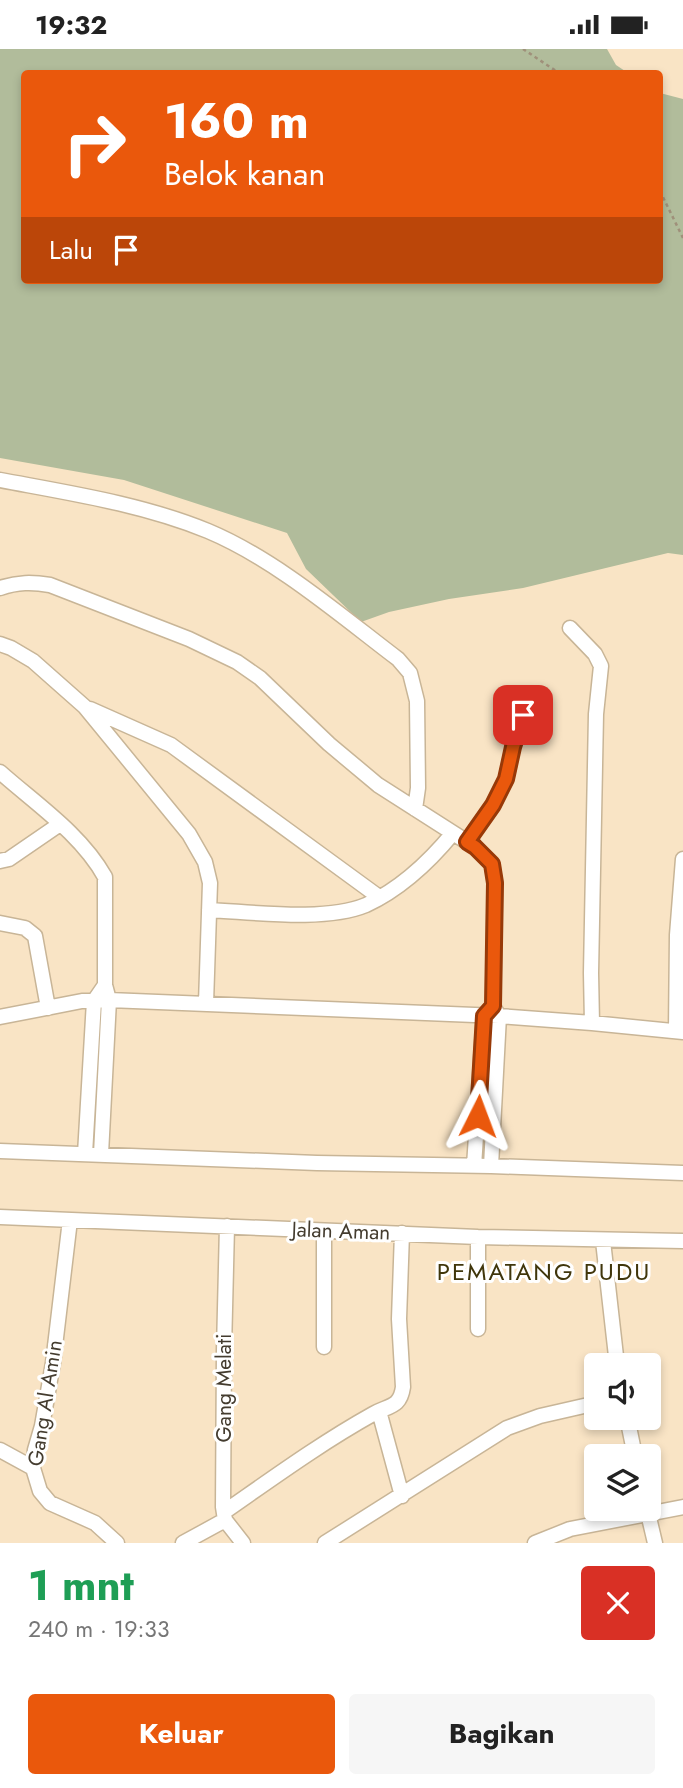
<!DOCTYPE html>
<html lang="id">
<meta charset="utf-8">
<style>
body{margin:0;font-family:Jost,sans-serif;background:#f6f6f6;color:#222;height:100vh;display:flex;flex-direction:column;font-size:26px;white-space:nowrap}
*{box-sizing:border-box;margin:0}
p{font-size:23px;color:#767676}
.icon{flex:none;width:38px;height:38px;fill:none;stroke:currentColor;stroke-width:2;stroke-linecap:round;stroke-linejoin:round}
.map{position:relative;height:1494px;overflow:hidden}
.side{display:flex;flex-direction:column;background:#fff;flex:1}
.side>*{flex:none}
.guide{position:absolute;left:21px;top:21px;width:642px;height:214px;border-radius:7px;box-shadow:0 4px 10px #0003;background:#ea580c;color:#fff;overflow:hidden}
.tools{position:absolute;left:584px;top:1304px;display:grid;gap:14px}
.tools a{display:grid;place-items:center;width:77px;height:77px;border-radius:7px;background:#fff;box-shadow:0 4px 10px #0003;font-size:35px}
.pin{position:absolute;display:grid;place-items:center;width:60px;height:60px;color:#fff;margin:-30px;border-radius:14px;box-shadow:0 4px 10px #0006}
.me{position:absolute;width:77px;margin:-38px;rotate:3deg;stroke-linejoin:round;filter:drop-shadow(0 0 5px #0008)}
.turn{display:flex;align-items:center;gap:24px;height:147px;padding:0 28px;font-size:32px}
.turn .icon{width:91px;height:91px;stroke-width:2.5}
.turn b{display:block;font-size:49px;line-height:60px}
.then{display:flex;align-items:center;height:66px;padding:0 28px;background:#0003;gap:14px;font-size:26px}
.round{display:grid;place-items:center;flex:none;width:74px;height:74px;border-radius:7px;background:#f6f6f6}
.headline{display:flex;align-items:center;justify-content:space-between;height:119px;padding:0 28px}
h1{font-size:42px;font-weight:700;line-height:52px;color:#1e9e55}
.button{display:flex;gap:14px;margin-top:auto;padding:14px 28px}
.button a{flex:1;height:80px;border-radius:7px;background:#ea580c;color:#fff;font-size:28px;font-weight:700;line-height:80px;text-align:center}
.button a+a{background:#f6f6f6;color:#222}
.status{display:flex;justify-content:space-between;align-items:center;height:49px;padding:0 35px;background:#fff;direction:ltr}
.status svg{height:19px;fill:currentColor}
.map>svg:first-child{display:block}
.green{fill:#b1bc9b}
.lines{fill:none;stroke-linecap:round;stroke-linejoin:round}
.minor-casing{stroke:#c8b597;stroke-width:17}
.path{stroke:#9f907a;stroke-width:2.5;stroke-dasharray:3.5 3.5;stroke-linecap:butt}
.minor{stroke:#fff;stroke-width:14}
.route-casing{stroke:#983908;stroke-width:18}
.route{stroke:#ea580c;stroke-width:12}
.labels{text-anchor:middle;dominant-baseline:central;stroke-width:6;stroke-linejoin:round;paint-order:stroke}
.street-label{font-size:21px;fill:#443c2f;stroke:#fff}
.quarter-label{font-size:24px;letter-spacing:2px;fill:#40360b;stroke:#fff}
</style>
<div class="status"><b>19:32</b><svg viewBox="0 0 49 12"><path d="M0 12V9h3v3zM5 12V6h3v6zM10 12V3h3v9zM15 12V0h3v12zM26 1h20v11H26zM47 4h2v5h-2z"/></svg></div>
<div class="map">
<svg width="683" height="1494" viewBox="0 0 683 1494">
<rect width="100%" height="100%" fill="#f9e4c5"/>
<!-- green -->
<path class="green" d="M0 0H607L616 16 628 24H24V231H660V44L683 50V506L668 504 523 539 449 550 389 563 361 573 306 520 287 484 124 431 0 409Z"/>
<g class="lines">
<defs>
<path id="minor" d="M0 431C69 444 142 455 208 482 275 510 340 566 398 610L410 624 417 652 418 739 415 760
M0 539C18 533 32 533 50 536L189 590 237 613 260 629 329 695 378 736 475 798 492 815 495 834 493 957 499 967 491 1117
M570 579 595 605 601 617 596 665 591 924 592 974
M0 595 11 599 33 612 85 658 189 785 205 813 210 834 206 954
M90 660 171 696 379 848
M0 723C36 755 81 785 105 828V936
M467 793 493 756 506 730 513 698 525 662
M0 812 9 810 60 775
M209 861C253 863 325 873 366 856 400 840 430 812 453 784
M0 874 25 879 35 887 48 959
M0 968 82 952 109 951 499 967 592 974 683 983
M676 982 677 886 683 810
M0 1102 317 1114 491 1117 683 1124
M85 1105 94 952 105 936 109 951 101 1105
M474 1117 484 967 490 960
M0 1168 478 1188 683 1192
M70 1171 53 1314 42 1377 35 1401 33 1419 40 1442 50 1454 95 1474 117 1494
M227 1177 224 1301 223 1458 225 1471 243 1494
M324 1182V1298
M603 1192 617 1316
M478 1280V1188
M379 1362 402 1447
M627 1368 635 1407
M0 1401 33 1419
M647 1460 655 1494
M224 1463C273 1429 321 1394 373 1365 389 1356 400 1359 403 1338L399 1270 402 1184
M183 1494 225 1471
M325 1494 507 1379 540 1367 597 1354
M535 1494 570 1480 683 1458"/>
</defs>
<!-- minor casing -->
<use href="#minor" class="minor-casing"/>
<!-- path -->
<path class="path" d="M523 0 559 24
M660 142 683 189"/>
<!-- minor -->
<use href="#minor" class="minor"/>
</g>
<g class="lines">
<defs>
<path id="route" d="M478 1067 484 967 493 957 495 834 492 815 475 798 467 793 493 756 506 730 513 698 523 666"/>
</defs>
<!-- route casing -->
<use href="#route" class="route-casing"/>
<!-- route -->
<use href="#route" class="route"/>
</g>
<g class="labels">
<!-- street labels -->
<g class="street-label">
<text transform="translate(341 1182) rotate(2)">Jalan Aman</text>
<text transform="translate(224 1339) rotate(-90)">Gang Melati</text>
<text transform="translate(45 1354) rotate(-81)">Gang Al Amin</text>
</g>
<!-- quarter labels -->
<g class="quarter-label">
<text x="544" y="1222">PEMATANG PUDU</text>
</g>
</g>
</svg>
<div class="tools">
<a><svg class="icon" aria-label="sound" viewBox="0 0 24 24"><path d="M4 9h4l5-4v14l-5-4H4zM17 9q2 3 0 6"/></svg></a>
<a><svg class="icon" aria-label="layers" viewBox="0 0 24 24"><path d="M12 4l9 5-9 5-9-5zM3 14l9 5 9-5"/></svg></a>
</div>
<div class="pin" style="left:523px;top:666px;background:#d93025"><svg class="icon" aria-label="arrive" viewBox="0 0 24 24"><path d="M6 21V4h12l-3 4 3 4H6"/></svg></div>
<svg class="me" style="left:478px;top:1067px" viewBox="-20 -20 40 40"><path d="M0-17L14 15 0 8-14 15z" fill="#ea580c" stroke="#fff" stroke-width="4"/></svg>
<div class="guide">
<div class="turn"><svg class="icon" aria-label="right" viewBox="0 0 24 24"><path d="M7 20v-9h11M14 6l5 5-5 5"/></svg><div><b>160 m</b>Belok kanan</div></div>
<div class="then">Lalu<svg class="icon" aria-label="arrive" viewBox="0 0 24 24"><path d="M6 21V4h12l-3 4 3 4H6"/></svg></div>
</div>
</div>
<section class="side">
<div class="headline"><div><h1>1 mnt</h1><p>240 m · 19:33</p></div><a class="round" style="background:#d93025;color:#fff"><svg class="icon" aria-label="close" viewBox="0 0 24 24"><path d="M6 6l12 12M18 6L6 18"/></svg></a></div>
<div class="button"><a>Keluar</a><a>Bagikan</a></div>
</section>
